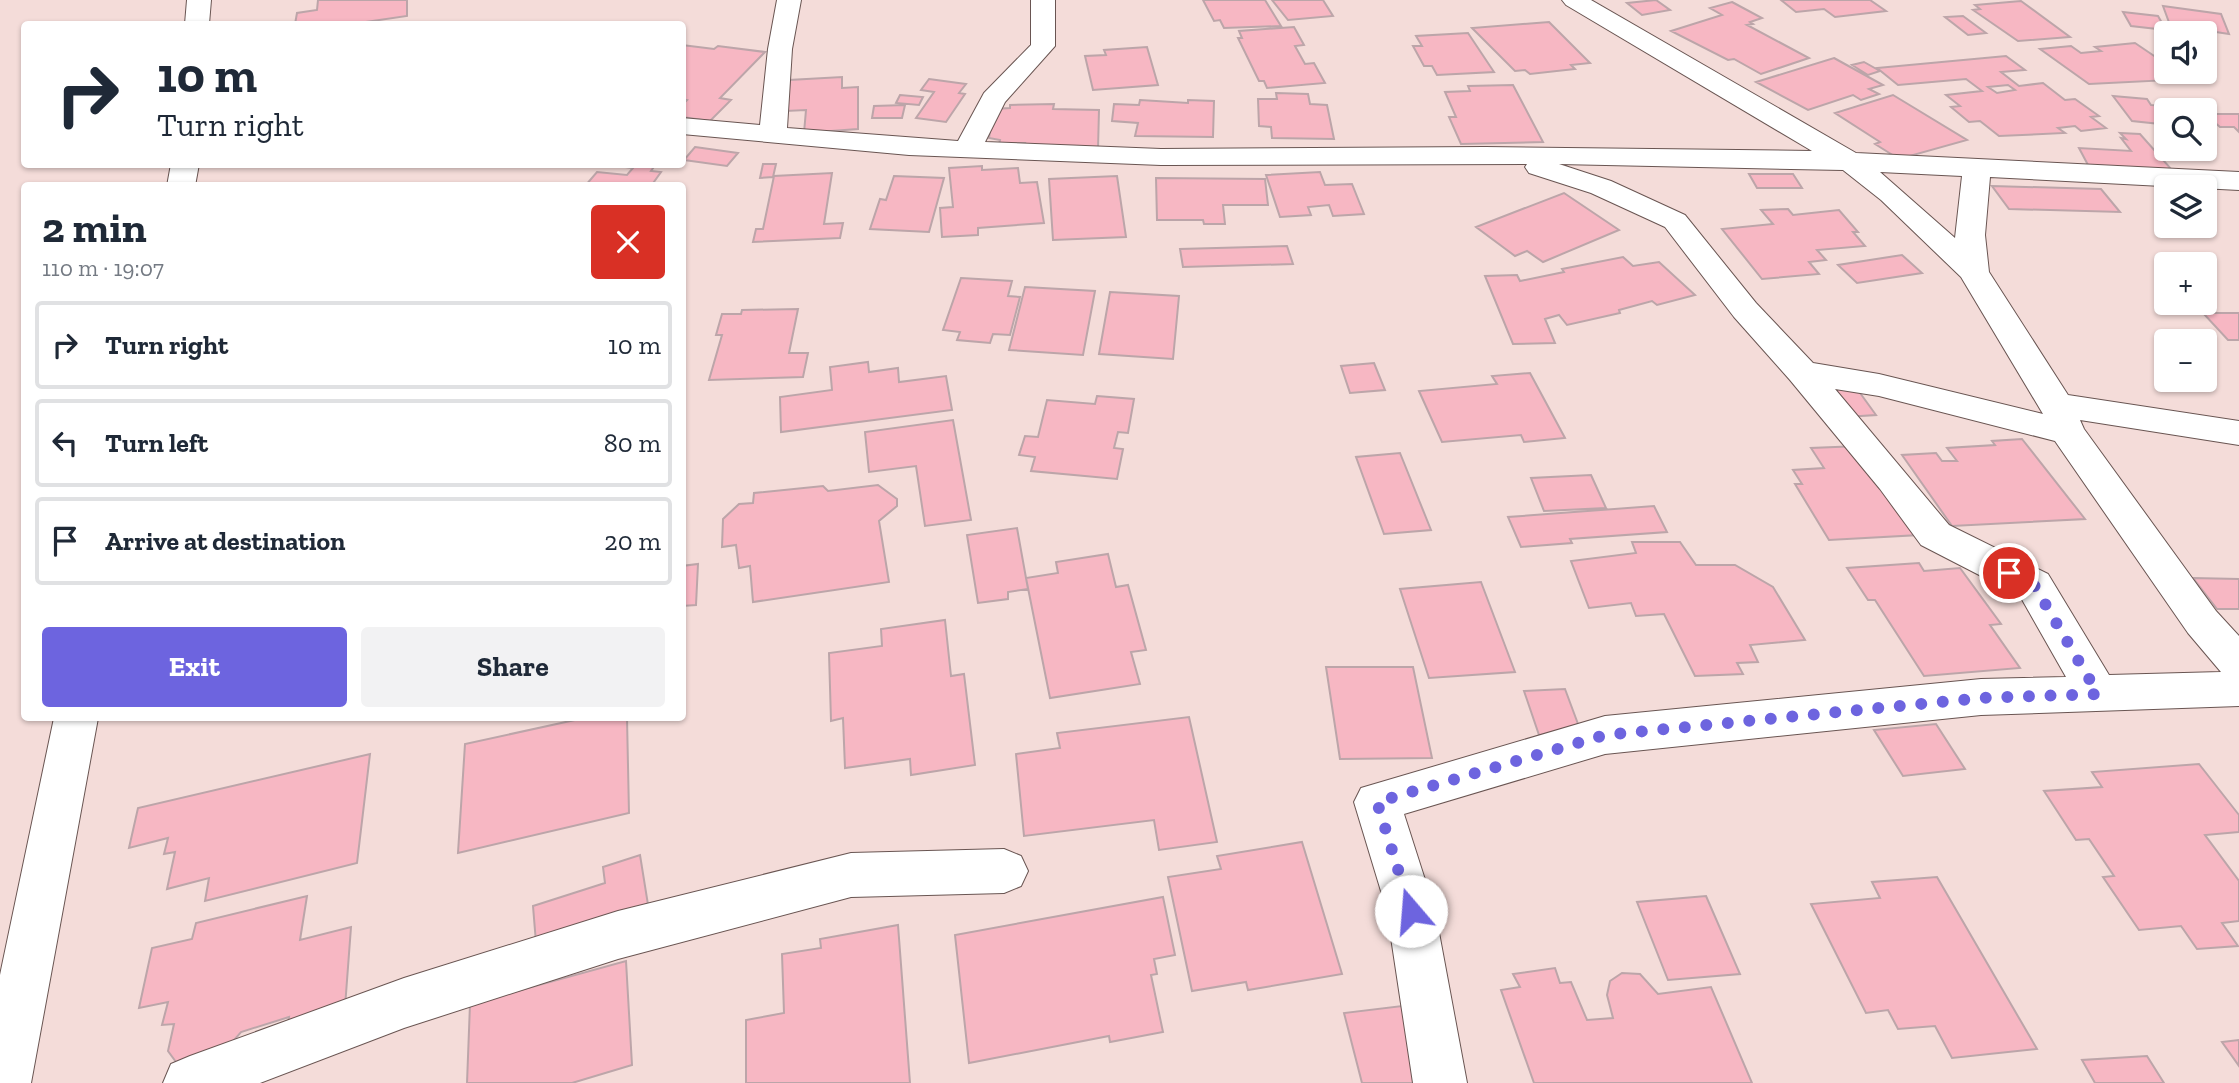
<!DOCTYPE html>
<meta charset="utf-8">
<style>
body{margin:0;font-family:"Zilla Slab",serif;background:#f2f2f3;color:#1f2937;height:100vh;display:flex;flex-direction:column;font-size:26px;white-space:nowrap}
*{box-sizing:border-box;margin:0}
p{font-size:23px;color:#747a83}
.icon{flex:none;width:38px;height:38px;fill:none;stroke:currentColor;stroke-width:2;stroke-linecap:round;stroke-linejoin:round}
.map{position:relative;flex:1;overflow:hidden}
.details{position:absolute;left:21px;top:182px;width:665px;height:539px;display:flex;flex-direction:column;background:#fff;border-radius:7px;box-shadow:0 2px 5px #0004}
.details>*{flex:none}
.guide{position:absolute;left:21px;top:21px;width:665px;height:147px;border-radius:7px;box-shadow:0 2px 5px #0004;background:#fff;color:#1f2937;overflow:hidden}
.tools{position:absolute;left:2154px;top:21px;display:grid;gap:14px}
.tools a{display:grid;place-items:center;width:63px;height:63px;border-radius:7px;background:#fff;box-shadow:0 2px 5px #0004;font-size:35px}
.pin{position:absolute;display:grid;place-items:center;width:60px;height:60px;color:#fff;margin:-30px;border:4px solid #fff;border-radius:50%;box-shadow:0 2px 7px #0007}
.me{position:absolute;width:77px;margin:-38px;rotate:342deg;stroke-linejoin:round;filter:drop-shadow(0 0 5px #0008)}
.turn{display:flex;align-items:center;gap:24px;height:147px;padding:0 21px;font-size:32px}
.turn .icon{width:91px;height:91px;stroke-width:2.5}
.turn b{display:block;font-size:49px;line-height:60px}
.round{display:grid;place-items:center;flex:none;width:74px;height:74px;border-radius:7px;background:#f2f2f3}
.headline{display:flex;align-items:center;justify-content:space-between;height:119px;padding:0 21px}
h1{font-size:42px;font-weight:700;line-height:52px}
.cta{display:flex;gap:14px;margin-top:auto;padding:14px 21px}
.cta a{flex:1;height:80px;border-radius:7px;background:#6d64df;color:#fff;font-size:28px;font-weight:700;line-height:80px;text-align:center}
.cta a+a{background:#f2f2f3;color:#1f2937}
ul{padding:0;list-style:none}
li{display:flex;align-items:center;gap:21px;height:88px;margin:0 14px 10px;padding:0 7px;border:4px solid #e0e1e3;border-radius:7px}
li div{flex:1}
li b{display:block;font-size:26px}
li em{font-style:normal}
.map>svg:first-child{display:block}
.building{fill:#f7b7c3;stroke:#bca5a9;stroke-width:2;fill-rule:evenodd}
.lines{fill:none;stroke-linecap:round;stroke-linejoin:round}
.minor-casing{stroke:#695552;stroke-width:2}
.tertiary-casing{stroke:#695552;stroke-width:2}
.minor{fill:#fff;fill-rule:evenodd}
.tertiary{fill:#fff;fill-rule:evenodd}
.route{stroke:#6d64df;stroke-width:12;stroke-dasharray:0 21.6}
</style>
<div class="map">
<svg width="2239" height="1083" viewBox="0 0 2239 1083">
<rect width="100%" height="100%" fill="#f4dcd9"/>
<!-- building -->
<path class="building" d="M318 0H407V16L352 24H295L297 13 317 10Z
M1203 0H1265L1281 26 1224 28 1220 20 1214 21Z
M1272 0H1323L1333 16 1288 20Z
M1656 0 1670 10 1642 15 1627 3Z
M1781 0H1870L1886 11 1835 17 1824 9 1796 12Z
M2021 1 2070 37 2018 41 1973 10 1980 9 1975 5Z
M1732 2 1762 18 1750 22 1753 24 1747 25 1809 58 1761 74 1734 59 1728 60 1671 31 1722 15 1710 8Z
M2163 6 2221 14 2229 34 2170 25Z
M2123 12 2158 16 2166 30 2131 26Z
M1963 16 1986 33 1968 35 1945 17Z
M1549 22 1590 63 1571 65 1575 69 1530 74 1525 70 1515 71 1472 28Z
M1294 27 1304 45 1295 46 1305 64 1314 63 1325 83 1267 88 1264 81H1259L1238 38H1242L1239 31Z
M1468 33 1494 72 1437 75 1432 66H1424L1413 46H1422L1416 36Z
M2135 43 2166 64V72H2179L2190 79 2089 84 2040 49 2071 46 2081 53 2101 51 2095 47Z
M682 45 714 49 718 46 765 52 720 98 731 100 710 121 682 117V105L687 100 682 99Z
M1147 47 1158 85 1093 90 1085 56 1106 55 1104 50Z
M2006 56 2025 70 2001 72 2019 86 2043 83 2065 100 2075 99 2099 116 2091 117 2106 128 2081 131 2075 126 2058 128 2065 133 1999 136 1980 121 1969 122 1951 107 1960 106 1946 95 1982 91 1966 79 1898 85 1877 68ZM2008 85 2015 90 1997 93 1988 87Z
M1834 58 1883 85 1869 89 1879 94 1861 100 1853 95 1808 110 1756 82Z
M1864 62 1880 71 1868 75 1852 65Z
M842 77V88L858 87V129L804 133 806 110 786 111 789 80Z
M929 79 966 84 959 93 965 94 946 122 916 118 934 92 921 90Z
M1513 85 1543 142 1461 144 1449 117H1456L1445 92 1470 91 1468 86Z
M1276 93 1308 94 1310 104 1327 105 1334 139 1272 138 1271 127 1259 126 1258 99H1277Z
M900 95 923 97 919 105 896 103Z
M1893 95 1967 140 1899 159 1875 144 1880 142 1835 113Z
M2113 96 2147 99 2151 105 2181 107 2183 110H2166V131L2160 124 2132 121Z
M1140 100 1188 103V100L1214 101 1213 137 1135 136 1138 123 1112 121 1114 104 1139 105Z
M1054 104 1053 109 1099 110 1098 149 1023 150 1025 143 999 144 1000 140 989 138 993 109 1010 108V105Z
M905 105 902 118H872L874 106Z
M2205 114H2239V132L2234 127H2220Z
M2120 133 2140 134 2172 170 2088 165 2079 148 2131 151 2121 138 2126 139Z
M695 147 738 153 727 166 684 160Z
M602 164H656L651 171 661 172 651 186H585L597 172 627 175 633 168Z
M763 164H776L773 177 760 178Z
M982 166V170L1018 168 1020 183 1037 182 1044 223 978 228V235L942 237 940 208 953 207 949 168Z
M1320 172 1325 185 1352 184 1364 214 1333 216 1329 205 1308 207 1311 215 1280 217 1266 175Z
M832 173 824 224 843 223 840 238 753 242 756 229H763L774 176Z
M1749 174H1793L1802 188H1757Z
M894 176 944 178 929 232 870 229 880 199 886 200Z
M1117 176 1126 237 1053 240 1049 179Z
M1156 178 1265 179 1268 205H1223L1225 224H1204L1203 220H1157Z
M1992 186 2101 189 2120 212 2009 209Z
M1564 193 1619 230 1543 262 1527 251 1515 256 1476 227Z
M1788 209 1793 215 1839 210 1858 232H1853L1865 246 1817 250 1826 260 1809 262 1819 274 1762 279 1722 229 1773 224 1761 210Z
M1287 246 1293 264 1183 267 1180 249Z
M1902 255 1922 273 1857 283 1838 265Z
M1623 257 1633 266 1659 262 1695 295 1657 305 1652 301 1619 310 1620 313 1567 325 1559 315 1545 319 1555 343 1513 344 1485 276 1517 275 1520 281 1564 272 1562 269Z
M961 278 1012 281 1008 296 1020 297 1010 335 993 334 990 343 957 340 960 332 943 330Z
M1025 287 1095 291 1083 355 1009 350Z
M1110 292 1179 296 1173 359 1099 354Z
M798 309 789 353H808L803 377 709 380 722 335H716L722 314H741L742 310Z
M2203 313H2239V340H2228Z
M868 362 869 372 898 368 899 382 946 376 952 410 781 432 780 397 832 390 830 367Z
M1374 363 1385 390 1350 393 1341 366Z
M1530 373 1565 438 1524 442 1521 435 1442 442 1419 391 1497 384 1492 376Z
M1855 386 1876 415 1845 417 1824 387Z
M1097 396 1134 399 1128 433 1118 432 1114 448 1123 449 1117 479 1031 471 1035 457 1019 455 1025 436 1038 437 1047 400 1095 404Z
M953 420 971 520 925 526 916 466 869 472 865 432Z
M2022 439 2085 519 1952 526 1902 455 1936 453 1942 461H1957L1947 448 1995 445 1992 441Z
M1860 446 1919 535 1829 540 1795 484H1802L1793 470 1824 468 1811 448Z
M1400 453 1431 530 1384 534 1356 457Z
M1591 475 1606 508 1544 511 1531 478Z
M878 485 897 499V506L879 521 889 582 753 602 750 566 739 568 736 545 722 547 723 519 739 504 753 503 754 493 823 486 828 491Z
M1654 506 1667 532 1570 539 1572 543 1521 547 1508 517Z
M1017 528 1028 589 1008 592V599L978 603 967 535Z
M1632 542H1680L1696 565H1735L1773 587 1805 640 1750 645 1758 662 1737 663 1743 674 1695 676 1664 614 1636 616 1631 603 1589 608 1571 561 1636 553Z
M1108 554 1116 587 1128 585 1146 650 1131 652 1140 684 1050 698 1026 578 1058 573 1056 562Z
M1919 563 1924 571 1960 568 2001 624 1990 625 2020 668 1924 676 1875 600H1868L1847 568Z
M698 564 696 605 682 606V566Z
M2193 578 2239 579V609H2217Z
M1481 582 1515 672 1429 678 1400 589Z
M945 620 951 676 964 674 975 765 911 775 910 759 845 768 843 718 831 721 829 653 882 646 881 629Z
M1326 667H1413L1432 758 1340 759Z
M1565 689 1581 732 1539 735 1524 691Z
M1189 717 1217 842 1159 850 1154 820 1024 836 1016 754 1060 748 1057 733Z
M584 718H627L629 813 458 853 465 744Z
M1936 724 1965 769 1903 776 1874 730Z
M370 754 357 863 205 901 209 878 167 889 175 852 164 854 168 838 129 848 138 808Z
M2199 764 2239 815V832L2205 835 2239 881V921L2222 923 2238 946 2197 949 2181 926 2139 930 2103 877 2114 876 2089 839 2076 840 2044 791 2102 787 2092 772Z
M1302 842 1342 974 1248 990 1246 982 1192 991 1168 877 1221 869 1217 856Z
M640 855 650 917 537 955 533 906 605 883 603 867Z
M1937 877 2037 1049 1952 1058 1935 1026 1898 1029 1888 1010 1866 1013 1811 904 1880 898 1872 882Z
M307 896 300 940 351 927 345 1007 288 1023 289 1017 241 1032 221 1055 176 1062 168 1051 174 1024 162 1025 168 1002 139 1008 152 948 192 939 196 923Z
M1706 896 1740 974 1668 980 1637 902Z
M1163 897 1175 955 1154 959 1157 974 1151 975 1163 1032 1110 1042 1109 1036 969 1063 955 935Z
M898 925 910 1083H746V1020L784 1013 782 954 821 948 820 939Z
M626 961 632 1065 572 1083H467L470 1004Z
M1555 968 1560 983 1571 982 1587 1020 1613 1018 1607 995 1610 981 1622 973 1640 974 1658 994 1711 987 1752 1083H1534L1501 990 1520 987 1513 974Z
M1402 1006 1425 1083H1362L1344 1013Z
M2239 1040V1066L2222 1042Z
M2147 1056 2164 1083H2095L2082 1060Z"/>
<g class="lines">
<defs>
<path id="minor" d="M777 0H801L792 49 787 128 958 141 984 93 1031 45V0H1055V46L1005 102 985 142 1161 149 1485 147 1812 151 1566 5 1562 0H1591L1856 153 2239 172V190L1990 177 1985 235 1989 272 2068 395 2239 421V445L2080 420 2084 429 2216 611 2239 636V706L1981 715 1605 754 1404 814 1435 911 1467 1083H1413L1387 911 1354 802 1361 788 1605 716 1981 679 2066 677 2020 596 1921 545 1880 489 1790 380 1734 317 1665 227 1591 193 1529 173 1525 167 1527 164 1161 165 909 155 682 134V118L760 125 768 49ZM1559 164 1843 170 1881 200 1961 277 2043 414 1879 374 1813 363 1756 303 1685 215 1611 181ZM1880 172 1962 176 1955 238ZM1835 389 1879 396 2055 441 2188 633 2221 672 2109 675 2048 574 1949 525Z
M1004 849 1021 856 1028 871 1021 886 1004 893 851 897 618 959 404 1028 260 1083H163L171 1064 190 1056 404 978 618 911 851 853Z"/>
<path id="tertiary" d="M187 0H211L209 24H185Z
M171 164H199L195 186H167Z
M54 718H98L31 1083H0V975Z"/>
</defs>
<!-- minor casing -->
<use href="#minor" class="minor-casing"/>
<!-- tertiary casing -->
<use href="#tertiary" class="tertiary-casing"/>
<!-- minor -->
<use href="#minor" class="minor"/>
<!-- tertiary -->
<use href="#tertiary" class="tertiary"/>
</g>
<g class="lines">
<!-- route -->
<path class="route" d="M1411 911 1377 802 1605 735 1981 698 2098 694 2034 585 2009 573"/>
</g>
</svg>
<div class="tools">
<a><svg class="icon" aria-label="sound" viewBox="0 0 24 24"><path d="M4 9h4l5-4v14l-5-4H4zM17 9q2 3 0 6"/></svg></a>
<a><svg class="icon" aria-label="search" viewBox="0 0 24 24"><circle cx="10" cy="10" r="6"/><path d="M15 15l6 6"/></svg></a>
<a><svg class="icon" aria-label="layers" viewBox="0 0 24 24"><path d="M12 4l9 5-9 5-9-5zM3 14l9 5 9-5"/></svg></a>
<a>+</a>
<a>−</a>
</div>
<div class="pin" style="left:2009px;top:573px;background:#d93025"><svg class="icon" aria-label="arrive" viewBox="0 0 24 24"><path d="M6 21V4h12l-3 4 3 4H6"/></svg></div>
<svg class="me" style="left:1411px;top:911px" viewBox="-20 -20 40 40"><circle r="19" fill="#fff"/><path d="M0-13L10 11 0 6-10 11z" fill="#6d64df"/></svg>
<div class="guide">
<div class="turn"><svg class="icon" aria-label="right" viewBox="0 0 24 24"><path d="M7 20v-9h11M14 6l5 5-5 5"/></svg><div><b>10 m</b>Turn right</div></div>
</div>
<section class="details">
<div class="headline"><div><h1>2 min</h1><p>110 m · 19:07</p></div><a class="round" style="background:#d93025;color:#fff"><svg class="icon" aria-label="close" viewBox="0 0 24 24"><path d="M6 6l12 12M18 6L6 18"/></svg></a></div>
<ul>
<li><svg class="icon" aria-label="right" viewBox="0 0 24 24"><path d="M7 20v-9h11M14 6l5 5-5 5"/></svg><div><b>Turn right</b></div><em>10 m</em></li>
<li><svg class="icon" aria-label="left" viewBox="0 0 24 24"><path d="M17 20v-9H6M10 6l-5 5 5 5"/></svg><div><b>Turn left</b></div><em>80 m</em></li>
<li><svg class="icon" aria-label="arrive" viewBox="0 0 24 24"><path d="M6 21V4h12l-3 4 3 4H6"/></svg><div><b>Arrive at destination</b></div><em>20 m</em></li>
</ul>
<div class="cta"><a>Exit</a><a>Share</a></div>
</section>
</div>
